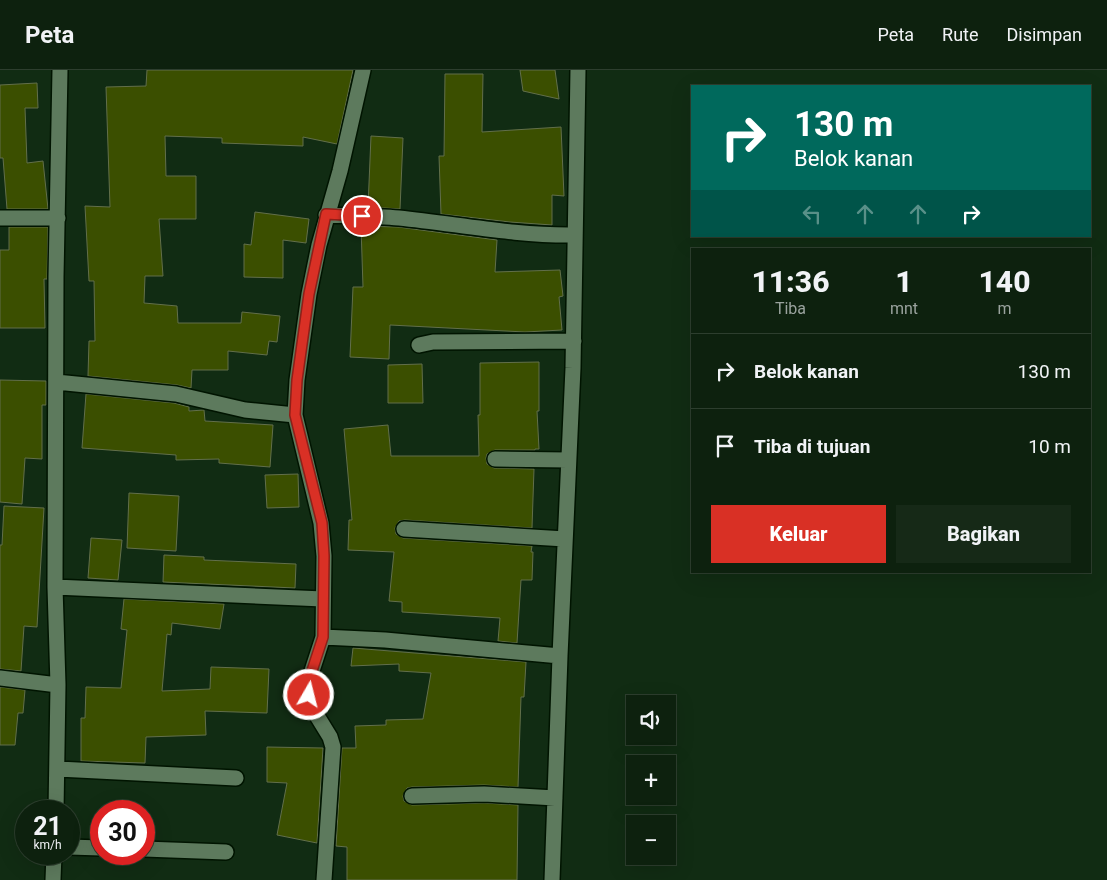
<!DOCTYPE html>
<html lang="id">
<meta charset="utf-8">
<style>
body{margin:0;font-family:Roboto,sans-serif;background:#162917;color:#f1f3f6;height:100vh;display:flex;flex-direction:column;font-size:19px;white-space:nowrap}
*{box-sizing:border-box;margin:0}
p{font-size:16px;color:#9aa39e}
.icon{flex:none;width:28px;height:28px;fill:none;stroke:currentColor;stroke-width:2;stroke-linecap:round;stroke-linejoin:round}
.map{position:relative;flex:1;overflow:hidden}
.details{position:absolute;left:691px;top:178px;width:400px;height:325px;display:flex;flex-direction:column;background:#0d210e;border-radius:0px;box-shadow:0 5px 20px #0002,0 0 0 1px #2d3e2e}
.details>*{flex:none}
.banner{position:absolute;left:691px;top:15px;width:400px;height:152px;border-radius:0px;box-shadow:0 5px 20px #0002,0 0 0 1px #2d3e2e;background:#00695c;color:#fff;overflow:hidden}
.buttons{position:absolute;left:626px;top:625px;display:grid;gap:10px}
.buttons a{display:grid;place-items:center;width:50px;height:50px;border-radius:0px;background:#0d210e;box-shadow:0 5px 20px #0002,0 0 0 1px #2d3e2e;font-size:25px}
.speed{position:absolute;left:15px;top:730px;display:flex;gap:10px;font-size:25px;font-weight:700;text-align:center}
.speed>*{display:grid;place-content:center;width:65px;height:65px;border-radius:50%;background:#0d210e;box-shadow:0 5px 20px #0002,0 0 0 1px #2d3e2e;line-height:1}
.speed small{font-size:12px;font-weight:400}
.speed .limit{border:8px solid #d22;background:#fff;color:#111}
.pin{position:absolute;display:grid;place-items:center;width:42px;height:42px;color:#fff;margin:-21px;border:2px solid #fff;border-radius:50%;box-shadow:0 1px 5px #0007}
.me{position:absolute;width:55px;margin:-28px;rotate:8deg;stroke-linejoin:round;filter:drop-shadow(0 0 4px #0008)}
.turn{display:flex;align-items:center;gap:18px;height:105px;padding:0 20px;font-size:22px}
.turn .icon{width:65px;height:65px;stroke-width:2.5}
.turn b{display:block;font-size:35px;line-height:42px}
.lanes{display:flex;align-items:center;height:48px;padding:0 20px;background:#0003;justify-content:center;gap:25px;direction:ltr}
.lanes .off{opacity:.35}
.eta{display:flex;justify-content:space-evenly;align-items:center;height:85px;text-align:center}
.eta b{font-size:30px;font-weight:800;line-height:35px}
.button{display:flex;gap:10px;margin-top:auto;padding:10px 20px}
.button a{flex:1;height:58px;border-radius:0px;background:#d93025;color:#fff;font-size:20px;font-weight:800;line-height:58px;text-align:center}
.button a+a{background:#162917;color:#f1f3f6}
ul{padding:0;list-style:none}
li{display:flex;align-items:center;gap:15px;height:75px;padding:0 20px;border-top:1px solid #2d3e2e}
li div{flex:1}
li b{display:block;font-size:19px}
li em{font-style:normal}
header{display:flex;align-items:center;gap:30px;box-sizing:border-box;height:70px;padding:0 25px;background:#0d210e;border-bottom:1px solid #2d3e2e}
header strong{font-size:24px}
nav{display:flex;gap:28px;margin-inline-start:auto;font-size:18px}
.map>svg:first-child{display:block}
.building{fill:#3b4f00;stroke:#626f4b}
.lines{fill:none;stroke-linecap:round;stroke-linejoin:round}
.minor-casing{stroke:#001400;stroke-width:18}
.minor{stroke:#5d7a5d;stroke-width:15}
.route-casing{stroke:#8d1f18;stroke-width:12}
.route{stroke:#d93025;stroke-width:9}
</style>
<header>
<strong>Peta</strong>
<nav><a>Peta</a><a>Rute</a><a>Disimpan</a></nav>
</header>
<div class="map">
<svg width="1107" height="810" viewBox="0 0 1107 810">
<rect width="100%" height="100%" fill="#112c13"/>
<!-- building -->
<path class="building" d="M147 0H353L337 74 303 67V76L222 73V68L165 66 166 106H196V149H159L163 206H145L144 233 177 236 178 253H241L242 242 280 246 277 272 269 271 267 285 228 281V300H192L191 318 177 315 88 306 89 271H95L94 211H89L85 136 110 137 106 17 146 16Z
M520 0H555L559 29 523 21Z
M445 4H483L482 62 561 57 564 126 552 125V155L510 152 441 144 439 86H444Z
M37 13 38 38H25L27 93 43 91 48 139H7L3 88H0V15Z
M371 66 403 68 400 139 368 137Z
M255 142 309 149 306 173 283 170V208L244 207V174L251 175Z
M361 156 398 157 497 170 495 202 560 200 563 226 559 227 562 260 525 262 390 255 389 289 350 287 353 217H363Z
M9 157H48L47 209H44L45 258H0V180H9Z
M539 292V341H537L539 379H535V380H495L487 384 486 388 487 394 494 398 534 399 532 458 405 450 399 451 395 458 396 464 403 468 532 476 531 482H533L532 510H521L517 573 498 571 500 548 402 542V532L389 531 394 482 348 480 349 450H352L344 359 388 355 391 386H479L478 345H480V293Z
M422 294 423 333H388V295Z
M0 310 46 311V335H42V389L25 388 22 434 0 432Z
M86 324 174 333 189 337V341L204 340 205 351 273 355 270 397 219 393V389L176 390V385L82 378Z
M298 404 299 437 267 438 265 405Z
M129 423 179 426 176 481 127 478Z
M4 436 44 438 37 557 24 556 21 601 0 599V475H2Z
M91 468 122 470 118 510 88 508Z
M164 485 204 487V490L296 494 295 518 163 512Z
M124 529 224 534 220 559 172 553 171 565 167 564 162 621 210 619 211 597 269 599 267 643 205 641 206 665 146 667 145 693 81 691V648H85L86 617 121 618 127 560 121 559Z
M353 578 526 592 524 627H521L518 717 484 715 412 717 407 718 403 726 404 731 412 735 484 733 518 735 517 810H347V777L336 776 342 678H356L355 656 386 655V650L423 649 431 603 399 601V594L351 596Z
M0 617 25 620 23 643H18L15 675H0Z
M267 677 323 678 317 773 277 765 287 713 267 712Z"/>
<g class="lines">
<defs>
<path id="minor" d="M326 145C351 146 375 146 399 148 458 154 516 166 575 165
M0 148H58
M419 275 433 272 574 271
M56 312 176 324 245 340 295 345
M495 389 568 390
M404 459 565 469
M55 517 323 529
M323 567 385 570 560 586
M0 608 58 615
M58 699 236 708
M412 726 484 724 555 728
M56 741 58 615 55 517 56 207 60 0
M69 777 101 778
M144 779 226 782
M53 810 54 784
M324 810 333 677 330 667 314 641 309 625V610L323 567 324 486 321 453 295 345 297 310 309 224 319 175 340 101 363 0
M552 810 560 586 573 298 578 0"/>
</defs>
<!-- minor casing -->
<use href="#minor" class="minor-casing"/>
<!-- minor -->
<use href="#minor" class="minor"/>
</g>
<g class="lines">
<defs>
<path id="route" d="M309 625V610L323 567 324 486 322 453 295 345 297 310 309 224 326 144 362 146"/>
</defs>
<!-- route casing -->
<use href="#route" class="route-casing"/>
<!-- route -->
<use href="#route" class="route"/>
</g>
</svg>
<div class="buttons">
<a><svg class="icon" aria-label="sound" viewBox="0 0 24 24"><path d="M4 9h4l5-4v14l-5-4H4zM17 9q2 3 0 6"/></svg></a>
<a>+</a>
<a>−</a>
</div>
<div class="speed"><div>21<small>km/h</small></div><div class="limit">30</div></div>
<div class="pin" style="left:362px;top:146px;background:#d93025"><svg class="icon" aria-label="arrive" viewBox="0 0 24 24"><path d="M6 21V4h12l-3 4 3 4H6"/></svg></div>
<svg class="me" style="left:309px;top:625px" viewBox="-20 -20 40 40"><circle r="17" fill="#d93025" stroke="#fff" stroke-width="3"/><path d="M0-11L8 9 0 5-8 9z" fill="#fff"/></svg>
<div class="banner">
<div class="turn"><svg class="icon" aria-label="right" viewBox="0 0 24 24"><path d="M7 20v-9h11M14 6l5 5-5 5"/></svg><div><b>130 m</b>Belok kanan</div></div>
<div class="lanes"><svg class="icon off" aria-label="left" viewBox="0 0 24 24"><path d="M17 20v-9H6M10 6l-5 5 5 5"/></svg><svg class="icon off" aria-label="ahead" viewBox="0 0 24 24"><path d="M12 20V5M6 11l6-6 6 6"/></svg><svg class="icon off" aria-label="ahead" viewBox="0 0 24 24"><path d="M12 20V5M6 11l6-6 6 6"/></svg><svg class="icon" aria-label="right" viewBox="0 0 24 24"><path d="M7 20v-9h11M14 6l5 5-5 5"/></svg></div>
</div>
<section class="details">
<div class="eta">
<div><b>11:36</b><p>Tiba</p></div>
<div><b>1</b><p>mnt</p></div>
<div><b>140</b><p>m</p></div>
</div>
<ul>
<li><svg class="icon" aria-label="right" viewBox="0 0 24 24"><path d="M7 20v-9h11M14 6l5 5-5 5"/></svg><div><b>Belok kanan</b></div><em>130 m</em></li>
<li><svg class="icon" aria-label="arrive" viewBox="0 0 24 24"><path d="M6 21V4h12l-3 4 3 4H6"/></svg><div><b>Tiba di tujuan</b></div><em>10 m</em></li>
</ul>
<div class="button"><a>Keluar</a><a>Bagikan</a></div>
</section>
</div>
